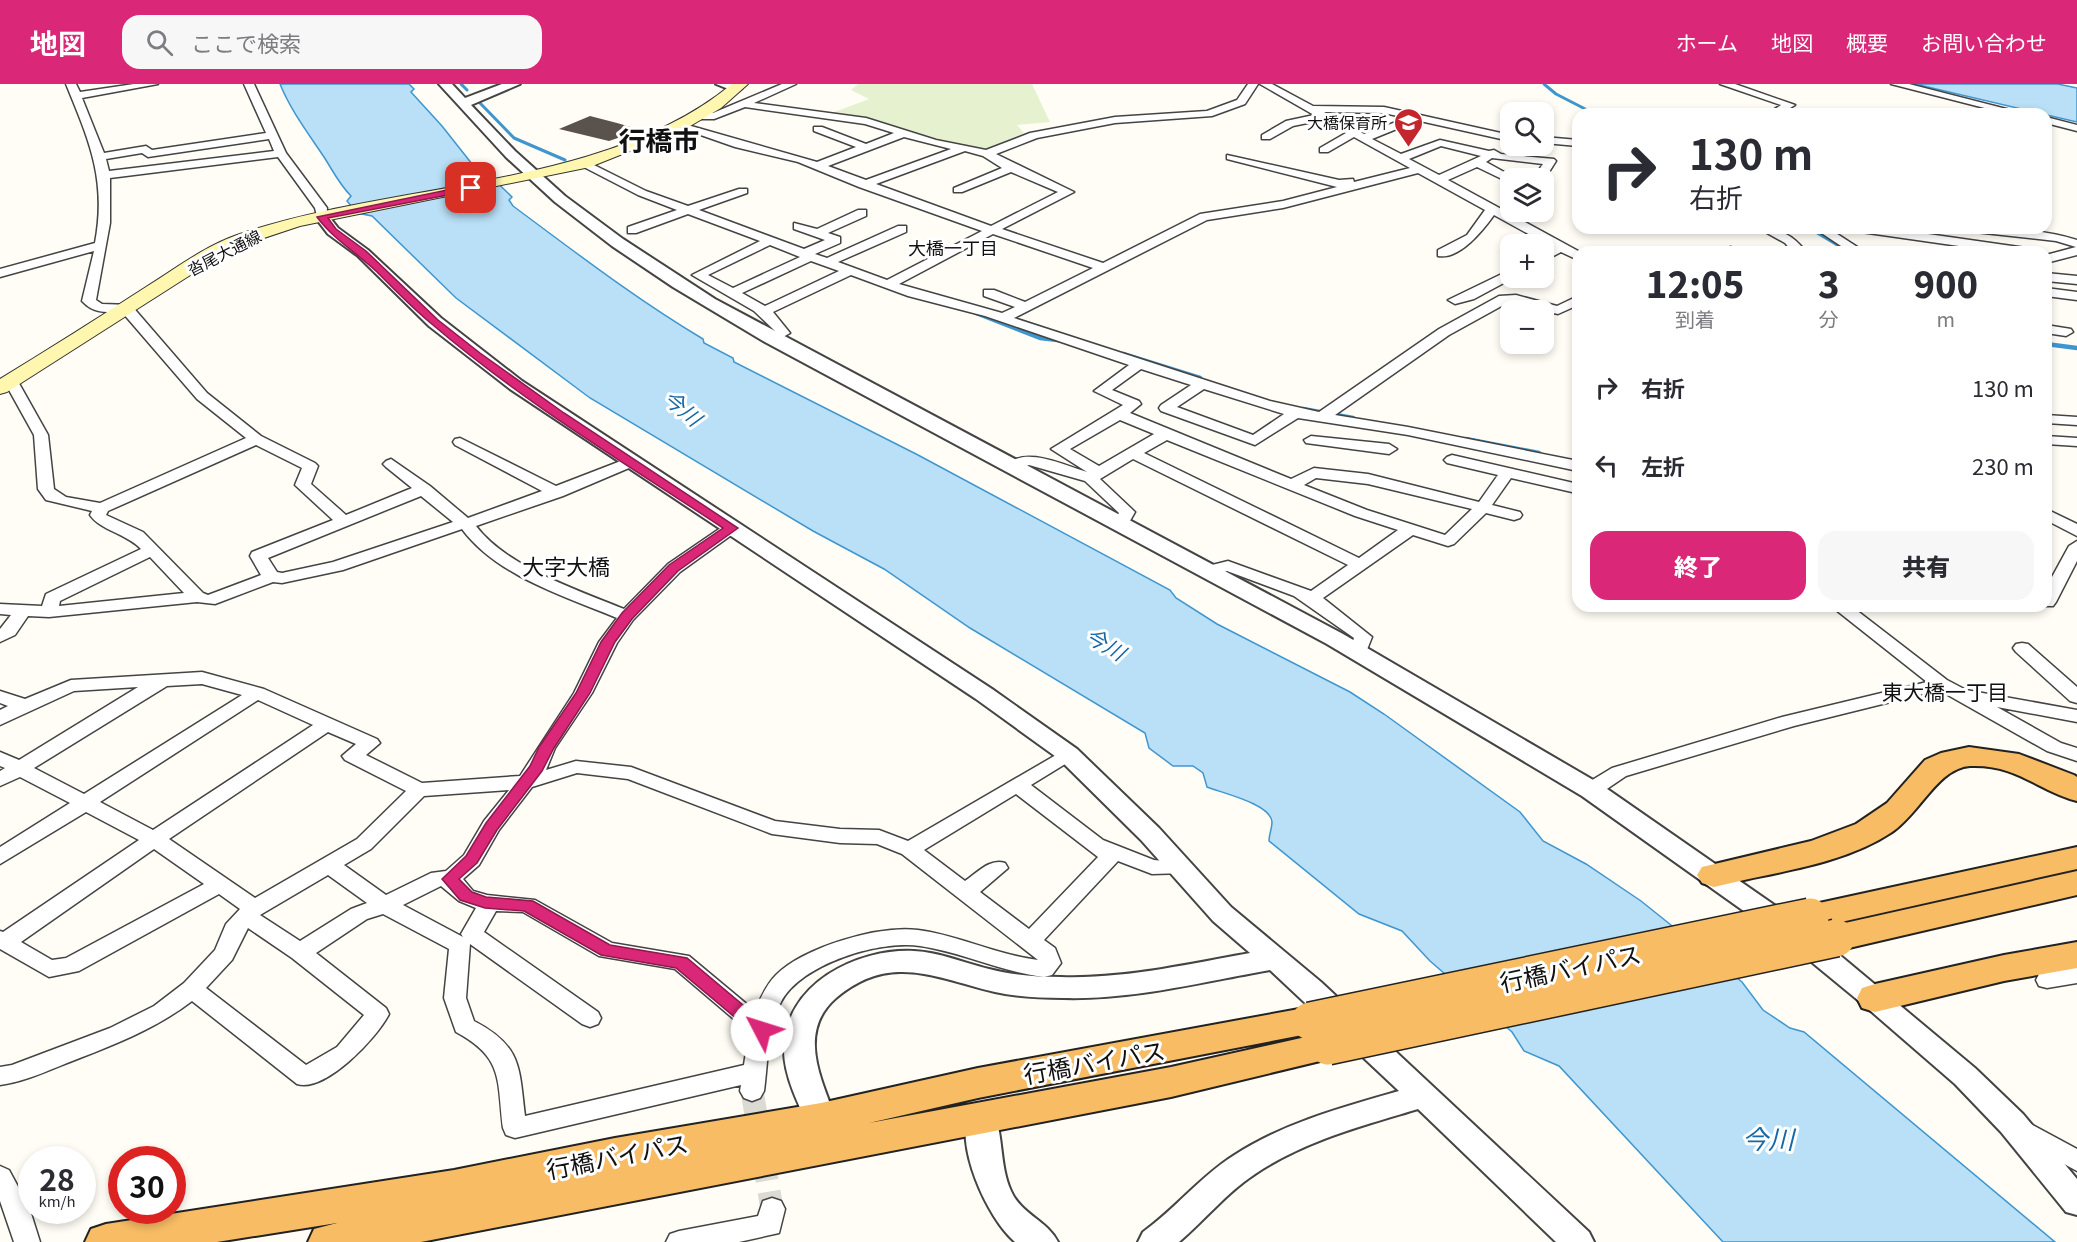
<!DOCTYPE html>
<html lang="ja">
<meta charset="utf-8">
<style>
body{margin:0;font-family:Georgia,"Noto Sans JP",serif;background:#f7f7f7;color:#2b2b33;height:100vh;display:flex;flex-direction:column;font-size:22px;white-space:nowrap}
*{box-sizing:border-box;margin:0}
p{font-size:20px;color:#7c7c81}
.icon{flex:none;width:33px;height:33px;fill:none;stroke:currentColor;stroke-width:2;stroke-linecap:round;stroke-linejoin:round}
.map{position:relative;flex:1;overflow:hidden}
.details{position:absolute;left:1572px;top:162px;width:480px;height:366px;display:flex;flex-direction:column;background:#fff;border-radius:18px;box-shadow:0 3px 9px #0003}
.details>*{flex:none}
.guide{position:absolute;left:1572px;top:24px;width:480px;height:126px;border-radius:18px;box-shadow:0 3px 9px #0003;background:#fff;color:#2b2b33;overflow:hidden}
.buttons{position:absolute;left:1500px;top:18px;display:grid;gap:12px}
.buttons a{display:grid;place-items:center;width:54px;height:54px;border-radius:12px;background:#fff;box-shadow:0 3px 9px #0003;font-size:30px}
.speed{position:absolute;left:18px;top:1062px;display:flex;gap:12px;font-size:30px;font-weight:700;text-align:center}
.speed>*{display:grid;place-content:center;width:78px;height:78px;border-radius:50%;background:#fff;box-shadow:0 3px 9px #0003;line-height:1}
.speed small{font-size:15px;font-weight:400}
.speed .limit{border:9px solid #d22;background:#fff;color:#111}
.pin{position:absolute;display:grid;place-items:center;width:51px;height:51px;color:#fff;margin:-26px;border-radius:12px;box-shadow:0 3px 9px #0006}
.me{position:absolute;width:66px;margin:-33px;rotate:310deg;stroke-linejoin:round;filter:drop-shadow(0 0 4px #0008)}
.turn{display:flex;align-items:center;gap:21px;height:126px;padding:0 18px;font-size:27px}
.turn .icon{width:78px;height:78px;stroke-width:2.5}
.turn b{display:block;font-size:42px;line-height:51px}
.eta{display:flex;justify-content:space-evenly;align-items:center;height:102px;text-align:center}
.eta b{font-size:36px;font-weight:800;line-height:42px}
.primary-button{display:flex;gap:12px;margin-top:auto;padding:12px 18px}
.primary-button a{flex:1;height:69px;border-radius:18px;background:#db2777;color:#fff;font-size:24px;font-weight:800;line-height:69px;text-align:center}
.primary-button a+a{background:#f7f7f7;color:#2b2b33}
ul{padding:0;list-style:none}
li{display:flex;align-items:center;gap:18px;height:78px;padding:0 18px}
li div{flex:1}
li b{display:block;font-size:22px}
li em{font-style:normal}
header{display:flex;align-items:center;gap:36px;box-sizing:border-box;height:84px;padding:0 30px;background:#db2777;color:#fff}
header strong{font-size:28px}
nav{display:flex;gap:33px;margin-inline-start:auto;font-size:21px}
.search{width:420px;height:54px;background:#f7f7f7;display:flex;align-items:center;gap:15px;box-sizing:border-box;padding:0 21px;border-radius:18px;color:#7c7c81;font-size:22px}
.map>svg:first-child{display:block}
.pitch{fill:#e6f2cf}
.water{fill:#b9e0f7;stroke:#3f96cf;stroke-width:1.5}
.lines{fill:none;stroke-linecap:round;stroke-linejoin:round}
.stream-far1{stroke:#3f96cf;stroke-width:3}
.stream{stroke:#3f96cf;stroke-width:4.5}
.building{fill:#5a524d}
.minor-tunnel{stroke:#dbdad3;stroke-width:23;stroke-dasharray:23 11;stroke-linecap:butt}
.minor-casing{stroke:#444;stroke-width:3}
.tertiary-casing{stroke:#444;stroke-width:4}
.secondary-casing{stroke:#333;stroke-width:2}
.trunk-casing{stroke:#222;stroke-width:4}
.minor{fill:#fff;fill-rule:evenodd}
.tertiary{fill:#fff;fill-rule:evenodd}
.secondary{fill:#fff6b0;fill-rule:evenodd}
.trunk{fill:#f7bc64;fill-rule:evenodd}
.trunk-bridge-casing{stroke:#222;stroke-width:40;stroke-linecap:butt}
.trunk-bridge{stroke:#f7bc64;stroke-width:37}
.route{fill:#db2777;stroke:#8e194d;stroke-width:1.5}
.labels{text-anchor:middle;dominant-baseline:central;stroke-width:6;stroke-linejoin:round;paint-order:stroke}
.far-poi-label{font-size:16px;fill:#111;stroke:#fff;text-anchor:end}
.far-street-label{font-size:16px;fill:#111;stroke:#fff}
.far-neighbourhood-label{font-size:18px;fill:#111;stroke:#fff}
.water-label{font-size:21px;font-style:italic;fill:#1768a6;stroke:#fff}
.neighbourhood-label{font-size:21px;fill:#111;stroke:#fff}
.quarter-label{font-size:22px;fill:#111;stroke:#fff}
.near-street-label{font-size:24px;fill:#111;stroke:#fff}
.near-water-label{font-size:26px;font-style:italic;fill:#1768a6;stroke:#fff}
.far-town-label{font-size:27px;font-weight:bold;fill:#111;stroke:#fff}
</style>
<header>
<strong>地図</strong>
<div class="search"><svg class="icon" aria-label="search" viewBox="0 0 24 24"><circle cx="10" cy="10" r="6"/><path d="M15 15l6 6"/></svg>ここで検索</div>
<nav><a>ホーム</a><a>地図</a><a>概要</a><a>お問い合わせ</a></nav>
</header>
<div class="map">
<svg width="2077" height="1158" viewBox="0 0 2077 1158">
<rect width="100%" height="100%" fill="#fffdf5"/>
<!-- pitch -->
<path class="pitch" d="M858 0H1032L1050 38 1017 41 1024 49 986 65 936 59 872 36 829 30 869 15 851 6Z"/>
<!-- water -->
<path class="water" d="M280 0H409L414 5 411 8 442 42 476 85 485 87 512 113 509 116 513 122C575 168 636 215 703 255L704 259 733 274 734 278 918 371 1170 506 1176 514 1217 540 1350 608 1384 630 1520 728 1543 757 1586 780 1641 817 1742 898 1763 926 1790 944 1804 948 2055 1158H1723L1559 982 1524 967 1512 948 1430 877 1402 847 1359 830 1269 757C1269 751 1272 744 1272 738 1271 720 1222 709 1207 703L1203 689 1193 682H1173L1149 664 1145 649 970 544 884 485 813 447 590 314 456 214 372 132 357 129 347 117 351 112C339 100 333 87 324 73 308 49 291 27 280 0Z
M1915 0H2058L2077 4V38Z"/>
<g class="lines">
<!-- stream-far1 -->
<path class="stream-far1" d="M461 0 467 6
M1544 0 1556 10 1595 30
M480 19 514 54 565 76
M1809 144 1849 168"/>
<!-- stream -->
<path class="stream" d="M976 229 1040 254 1058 256
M2046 260 2077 264
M1123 270 1200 294
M1303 325 1353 334
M1466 355 1539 369"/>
</g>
<!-- building -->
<path class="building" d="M590 32 617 39 641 46 609 57 559 45Z"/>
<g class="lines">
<!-- minor-tunnel -->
<path class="minor-tunnel" d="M752 1007 772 1125"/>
<defs>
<path id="minor" d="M66 0H76L80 8 134 0H158L82 14 104 69 146 62 152 66 266 49 244 0H254L286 69 327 124 326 136H318L315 124 278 73 110 94V139L96 216 102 220 131 221 207 309 261 352 315 379 318 382 311 400 346 431 412 404 386 383 383 380 386 377 391 375 430 402 468 434 542 407 455 361 453 358 455 355 460 354 556 402 626 375H636L639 378 636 381 563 412 476 442C507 483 578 506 624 525L668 480 725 441H737L739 444 737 447 680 488 633 536 617 559 592 609 555 664 546 686 576 677 631 683 775 737 840 745 879 746 908 757 1068 664 1075 666 1078 670 1075 674 1031 701 1103 756 1154 776 1186 779 1189 784 1186 789 1152 790 1118 777 1044 856 1055 864 1061 879 1052 891 1044 893C1001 888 962 868 920 862 879 856 801 880 781 918 767 945 768 978 764 1007L760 1014 752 1017 744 1014 740 1007 741 1001 515 1054 506 1051 503 1044C497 995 504 974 456 948L444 914 449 865 383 830 367 835 316 869 386 924 389 930C377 954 325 1009 297 1000L192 917C154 946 111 962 67 979 45 988 23 998 0 1001V983L12 981 110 944 154 922 184 899 215 866 226 840 240 825 219 810 79 887 49 893 0 865V847L3 848 139 756 86 728 0 780V763L70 719 20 693 0 702V687L5 684 0 682V668L19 676 138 603 74 607 0 641V626L8 622 0 619V607L25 615 71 596 202 588 264 605 377 655 380 659 366 671 422 699 520 692 574 609 599 558 617 534C564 512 497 492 462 445L343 486 282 499 273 498 215 520 197 518 49 533 28 532 15 551 0 558V545L11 531 0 530V520L42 522 46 510 141 465C127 450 100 446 90 431L92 427 46 416 38 405 34 351 4 297 6 294H16L48 351 54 405 66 413 100 419 246 354 197 315 122 228C106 228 94 230 82 217L94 167 0 193V185L95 159C107 96 89 56 66 0ZM269 55 274 67 109 87 106 75 142 69 148 73ZM256 361 302 384 295 401 333 436 252 468 250 472 261 491 208 511 203 509 143 448 106 431 108 427ZM421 412 453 438 333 478 282 489 277 488 268 474ZM150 473 184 509 59 522 60 517ZM202 600 242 611 84 710 34 684 167 602ZM258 616 313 641 153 746 100 718ZM328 648 356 660 342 672 345 676 406 707 357 755 255 814 169 755ZM577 689 628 695 772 750 840 759 877 760 902 770 1038 876C997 871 958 851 918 846 879 841 804 863 776 891 766 901 760 915 755 927L689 872 612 859 535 816 487 811 473 807 463 795 479 781 499 746 532 703ZM509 706 484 737 464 771 446 787 431 789 386 811 344 781 371 765 424 712ZM1016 710 1098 773 1029 845 980 808 1008 784 1005 779C990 774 978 788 965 797L924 766ZM154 765 204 800 66 874 52 876 21 858ZM328 791 367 819 351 825 300 857 260 831ZM441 802 459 817 476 824 461 850 463 853 403 821ZM496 827 523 828 599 872 675 885 749 948 744 981 525 1032C519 983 522 962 474 937L466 914 470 860 582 940 590 943 598 940 601 934 598 928 484 848ZM248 844 292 874 364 931 337 963 306 981 206 904 232 876Z
M782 0H796L754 19 866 34 936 56 986 66 1030 49 1115 33 1207 27 1237 16 1248 0H1258L1245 20 1212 32 1115 39 1037 54 996 70 1074 108 1002 145 1103 179 1200 130 1283 117 1337 103 1227 75V71L1339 96 1353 95 1354 98 1410 84 1354 53 1328 68H1320V64L1346 49 1322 36 1293 42 1270 55H1262V51L1286 37 1314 31 1260 0H1272L1313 22 1384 23 1510 51V57L1384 29 1324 28 1364 50 1396 38H1404V42L1372 55 1401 70 1440 56 1489 67 1494 66 1501 70 1554 75 1556 77 1544 96 1533 94 1543 80 1492 74 1486 78 1515 94H1510V98L1506 97 1477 83 1448 96 1580 168 1578 176 1561 168 1544 177V168L1552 163 1494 131C1483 146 1460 176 1438 172V166L1467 151 1485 126 1418 89 1283 124 1207 136 1014 234 1270 317 1319 328 1439 245 1499 212 1516 211 1557 222 1578 212V221L1558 230 1507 219 1449 251 1335 331 1408 343 1578 377V387L1408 351 1298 334 1255 361 1161 327 1159 324 1161 321 1191 301 1141 285 1112 306 1139 317 1141 320 1130 329 1291 395 1314 384 1368 390 1479 418 1498 391 1447 379 1444 376 1447 373 1452 371 1578 400V406L1572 408 1511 394 1492 421 1520 428 1522 431 1520 434 1514 436 1486 429 1454 460 1448 462 1413 451 1323 514 1372 553 1364 573H1352L1349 569 1354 554 1294 512 1227 487 1210 492 1202 487 1204 483 1228 477 1311 507 1348 481 1133 375 1100 395 1135 428 1127 442 1121 444 1113 439 1119 429 1085 397 1029 381 1014 387 1009 385 1006 382C1024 361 1065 382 1087 388L1051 365 1123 321 1094 307 1129 281 985 232 908 212 851 191 773 228 790 249 776 257H766V251L775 247 754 227 692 191 760 157 688 130 636 149H628V143L677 126 638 111 578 80 588 78 646 107 688 122 739 105H747V109L699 126 804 165 825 156 794 145V139L817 145 858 126H866V132L828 149 840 153V159L815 170 827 174 898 142H906V148L838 178 887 196 982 147 859 103 798 78 735 63 675 42 684 40 817 78 856 63 814 47V43H822L866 60 894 49 865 40 745 23 714 35H701L696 32 701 29H713ZM904 53 951 65 866 96 828 82ZM1441 62 1481 72 1439 91 1409 75ZM965 67 983 72 1002 84 954 104V108H962L1011 88 1058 108 991 142 876 100ZM993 150 1093 184 1025 218 994 206H984V212L1015 223 1002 229 899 200ZM770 161 800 173 733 204 708 191ZM811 177 839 187 765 222 742 209ZM1204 305 1284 330 1253 351 1177 323ZM1120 336 1154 350 1099 382 1070 365ZM1167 356 1355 432 1398 446 1359 474 1144 369ZM1316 394 1368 400 1472 425 1445 451 1367 426 1304 401Z
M1720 0H1735L1795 21 1780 30H1767L1781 21Z
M1891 0H1909L2026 30H2008Z
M2046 33 2077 41V47L2046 39Z
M1544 53 1578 56V62L1544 59Z
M1758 144C1779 144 1793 151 1806 168H1793L1785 159Z
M1814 144H1828L1865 168H1850Z
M1855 144H1886L2026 164 2032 168H2001L1861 148Z
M1969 144C2005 144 2042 145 2077 156V171L2046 179V171L2076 163 2056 157 1975 148Z
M1731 163 1736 168H1721L1723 165Z
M1510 186V194H1513L1474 215 1455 220 1448 216Z
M2046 189 2077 192V200L2046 197Z
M2046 204 2077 208V216L2046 212Z
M2046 241 2071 245 2073 248 2066 252 2046 249Z
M2046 331 2077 333V341L2046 339Z
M1311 352 1389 360 1397 365 1389 370 1306 359 1304 356Z
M2046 352 2077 354V362L2046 360Z
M2046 425 2077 440V452L2046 436Z
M2077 457V477L2056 518 2053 522H2042H2046V504L2069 462Z
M1831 522H1851L1947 596 1966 606 2077 626V638L1997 623 2061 659 2077 664V677L2047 667 1939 606 1794 642 1626 692 1598 711H1584L1581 706 1584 701 1612 684 1782 633 1927 598Z
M2022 559 2028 560 2077 603V619L2070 617 2016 568 2013 564 2016 560Z
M2077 883V899L2047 904 2039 902 2036 896 2039 890Z
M2027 1038 2077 1065V1087L2018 1055 2015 1048 2018 1041Z
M0 1082 9 1086 29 1123 40 1158H14L0 1117Z
M772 1114 781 1117 785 1125 779 1149 739 1158H666L670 1150 679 1147 758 1132 763 1117Z"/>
<path id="tertiary" d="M439 0H452L465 14 502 0H520L471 21 515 67 565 112 623 155 715 215 1343 550 1600 700 1806 843 1975 984 2023 1030 2077 1095V1131L2066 1128 2001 1048 1955 1000 1865 922 1786 857 1582 712 1327 560 765 258 673 203 612 162 555 118 506 73Z
M716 0H736L742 4 736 8Z
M322 129 327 130 338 144 368 166 441 234 522 297 992 605 1077 665 1159 744 1231 823 1321 898 1589 1148 1594 1158H1556L1418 1025C1362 1042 1304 1057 1255 1090 1226 1109 1205 1136 1179 1158H1138L1143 1148C1175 1125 1200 1093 1233 1072 1283 1039 1343 1023 1399 1007L1270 886C1202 898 1133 916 1063 914 1040 914 1017 913 995 908 936 894 890 868 836 914 797 948 821 995 836 1035L832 1044 821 1047 810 1044C799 1022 784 992 784 966 784 901 856 864 914 867 939 868 964 879 989 885 1012 891 1037 893 1061 893 1125 895 1188 880 1250 869L1213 837 1141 756 1059 675 976 615 510 305 429 242 358 172 328 150 315 133Z
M981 1021 992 1024C1004 1049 999 1081 1011 1107 1021 1130 1048 1137 1058 1158H1015C987 1134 953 1059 970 1024Z"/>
<path id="secondary" d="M732 0H748L721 24 685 45 590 83 300 142 246 160 192 190 7 308 0 310V295C49 265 98 234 146 203 175 185 205 162 237 151 391 97 604 106 732 0Z"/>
<path id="trunk" d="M1969 663 2019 670 2074 691 2077 693V717C2037 707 2018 680 1970 682 1938 684 1920 729 1892 748 1841 782 1772 788 1714 803L1702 799 1697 791 1702 783 1811 757 1856 740 1887 719 1925 676 1941 669Z
M2077 763V785L1810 845 1798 842 1793 833 1798 824 1810 821Z
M2077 787V811L1836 867 1824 863 1819 854 1824 845 1836 841Z
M2077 858V884L2004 897 1875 928 1862 924 1857 914 1862 904 1875 900 2004 871Z
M1310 923 1323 927 1328 937 1323 947 978 1014 869 1039 1171 983 1328 948 1341 952 1346 962 1341 972 1171 1013 421 1158H308L314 1145 337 1139 217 1158H85L91 1145 106 1140 454 1086 615 1054 821 1019 978 984Z"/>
</defs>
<!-- minor casing -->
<use href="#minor" class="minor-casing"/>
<!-- tertiary casing -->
<use href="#tertiary" class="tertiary-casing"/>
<!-- secondary casing -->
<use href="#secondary" class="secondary-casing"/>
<!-- trunk casing -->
<use href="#trunk" class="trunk-casing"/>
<!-- minor -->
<use href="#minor" class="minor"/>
<!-- tertiary -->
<use href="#tertiary" class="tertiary"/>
<!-- secondary -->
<use href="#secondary" class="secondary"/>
<!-- trunk -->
<use href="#trunk" class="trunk"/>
<defs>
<path id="trunk-bridge" d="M1310 937 1810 833
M1328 962 1836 854"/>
</defs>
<!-- trunk-bridge casing -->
<use href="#trunk-bridge" class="trunk-bridge-casing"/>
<!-- trunk-bridge -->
<use href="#trunk-bridge" class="trunk-bridge"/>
</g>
<!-- route -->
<path class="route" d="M471 101 474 106 328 134 336 145 366 167 438 236 480 269 564 329 738 444 678 487 632 535 615 558 590 609 554 664 542 687 497 746 477 779 459 795 472 808 486 813 533 817 610 861 687 874 768 942 771 946 768 951H756L676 884 601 871 524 827 485 824 460 816 442 795 466 772 486 739 530 682 539 663 576 609 601 558 622 529 669 481 723 444C625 379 523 318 433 241 413 225 395 206 377 188 357 169 333 155 317 133Z"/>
<!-- icons -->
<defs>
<symbol id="school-pin" viewBox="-11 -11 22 30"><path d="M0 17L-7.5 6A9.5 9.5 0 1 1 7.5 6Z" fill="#c4262e" stroke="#fff"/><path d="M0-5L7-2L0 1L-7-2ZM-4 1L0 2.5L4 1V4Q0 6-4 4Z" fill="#fff"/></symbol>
</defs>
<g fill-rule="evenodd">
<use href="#school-pin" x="1392" y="22" width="33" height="45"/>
</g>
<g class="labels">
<!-- far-poi labels -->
<g class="far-poi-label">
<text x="1387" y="38">大橋保育所</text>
</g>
<!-- far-street labels -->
<g class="far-street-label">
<text transform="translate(224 168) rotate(-27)">沓尾大通線</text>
</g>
<!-- far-neighbourhood labels -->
<g class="far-neighbourhood-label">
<text x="953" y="163">大橋一丁目</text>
</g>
<!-- water labels -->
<g class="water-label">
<text transform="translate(683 323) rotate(40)">今川</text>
<text transform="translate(1106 559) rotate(31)">今川</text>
</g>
<!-- neighbourhood labels -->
<g class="neighbourhood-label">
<text x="1945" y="607">東大橋一丁目</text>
</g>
<!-- quarter labels -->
<g class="quarter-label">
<text x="566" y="481">大字大橋</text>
</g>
<!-- near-street labels -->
<g class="near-street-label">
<text transform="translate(1570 883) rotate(-12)">行橋バイパス</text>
<text transform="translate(1094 977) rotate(-10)">行橋バイパス</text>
<text transform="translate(617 1071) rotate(-11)">行橋バイパス</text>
</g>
<!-- near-water labels -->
<g class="near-water-label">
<text x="1768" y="1053">今川</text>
</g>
<!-- far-town labels -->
<g class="far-town-label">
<text x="659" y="55">行橋市</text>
</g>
</g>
</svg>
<div class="buttons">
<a><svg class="icon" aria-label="search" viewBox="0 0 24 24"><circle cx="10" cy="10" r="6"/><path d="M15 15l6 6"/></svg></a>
<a><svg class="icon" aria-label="layers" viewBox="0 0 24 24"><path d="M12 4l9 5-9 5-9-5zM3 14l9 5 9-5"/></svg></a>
<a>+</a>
<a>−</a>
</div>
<div class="speed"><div>28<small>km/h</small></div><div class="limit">30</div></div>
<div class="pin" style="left:471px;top:104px;background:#d93025"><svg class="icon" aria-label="arrive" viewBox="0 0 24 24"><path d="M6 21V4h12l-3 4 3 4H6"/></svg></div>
<svg class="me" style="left:762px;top:946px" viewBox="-20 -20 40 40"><circle r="19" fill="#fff"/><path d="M0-13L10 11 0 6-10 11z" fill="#db2777"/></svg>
<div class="guide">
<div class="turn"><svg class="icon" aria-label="right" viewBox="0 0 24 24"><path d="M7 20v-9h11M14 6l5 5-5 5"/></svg><div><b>130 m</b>右折</div></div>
</div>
<section class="details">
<div class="eta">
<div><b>12:05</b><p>到着</p></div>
<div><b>3</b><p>分</p></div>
<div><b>900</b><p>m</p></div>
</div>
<ul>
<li><svg class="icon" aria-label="right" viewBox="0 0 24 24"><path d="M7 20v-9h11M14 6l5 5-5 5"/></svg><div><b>右折</b></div><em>130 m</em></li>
<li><svg class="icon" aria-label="left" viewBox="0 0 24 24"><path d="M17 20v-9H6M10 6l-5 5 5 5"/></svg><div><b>左折</b></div><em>230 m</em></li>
</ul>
<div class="primary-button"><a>終了</a><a>共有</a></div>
</section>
</div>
